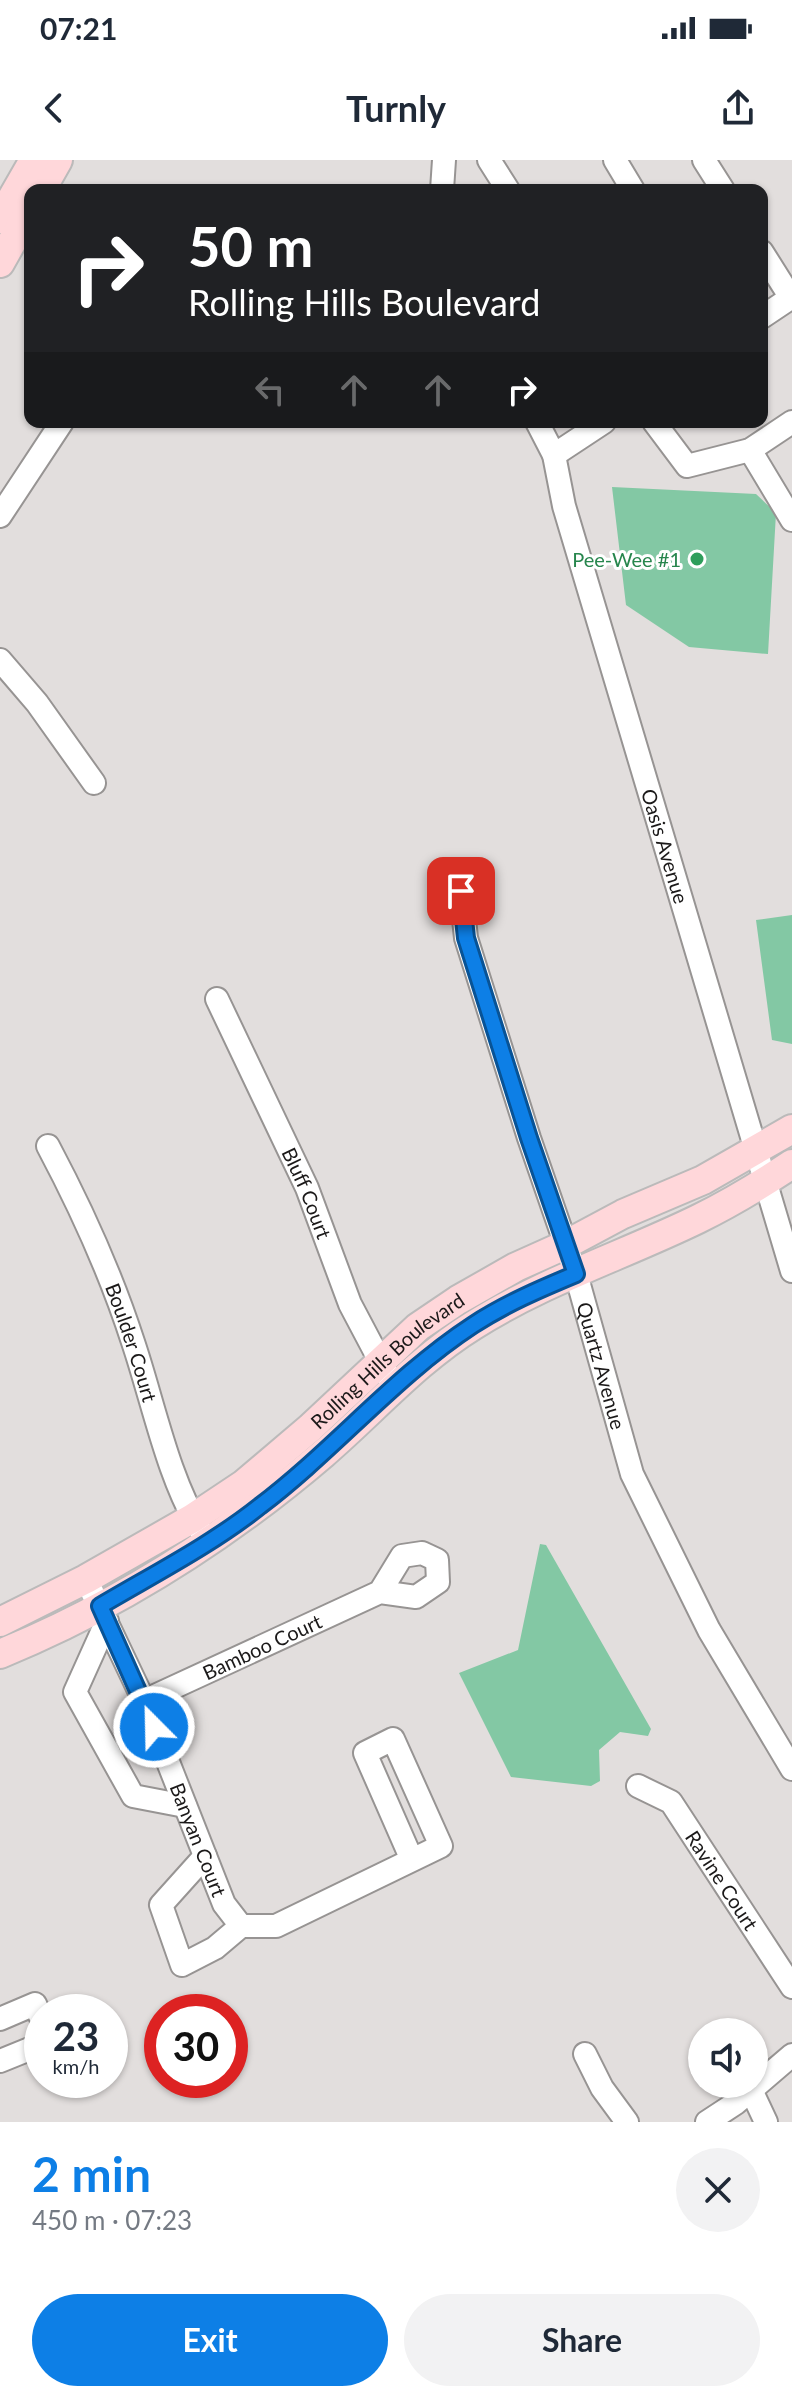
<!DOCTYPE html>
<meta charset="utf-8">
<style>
body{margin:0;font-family:Lato,sans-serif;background:#f2f2f3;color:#1f2937;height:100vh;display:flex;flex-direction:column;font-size:30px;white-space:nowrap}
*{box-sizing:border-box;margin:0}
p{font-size:26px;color:#747a83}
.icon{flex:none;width:44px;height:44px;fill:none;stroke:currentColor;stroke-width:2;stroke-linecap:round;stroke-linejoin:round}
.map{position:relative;height:1962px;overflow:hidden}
.drawer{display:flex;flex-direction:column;background:#fff;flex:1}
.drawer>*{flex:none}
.hud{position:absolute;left:24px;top:24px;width:744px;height:244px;border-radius:16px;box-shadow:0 2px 6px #0004;background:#202124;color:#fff;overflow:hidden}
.buttons{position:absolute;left:688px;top:1858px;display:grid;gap:16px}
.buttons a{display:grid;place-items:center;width:80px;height:80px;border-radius:50%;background:#fff;box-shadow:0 2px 6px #0004;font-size:40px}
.speed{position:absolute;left:24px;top:1834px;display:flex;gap:16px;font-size:40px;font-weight:700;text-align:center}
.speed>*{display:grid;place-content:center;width:104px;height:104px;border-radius:50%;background:#fff;box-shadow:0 2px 6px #0004;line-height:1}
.speed small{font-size:20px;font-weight:400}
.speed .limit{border:12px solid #d22;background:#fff;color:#111}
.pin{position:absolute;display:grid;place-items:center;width:68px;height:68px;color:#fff;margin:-34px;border-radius:16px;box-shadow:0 4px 12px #0006}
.me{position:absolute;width:88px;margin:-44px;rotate:337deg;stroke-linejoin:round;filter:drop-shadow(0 0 6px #0008)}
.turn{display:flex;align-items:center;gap:28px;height:168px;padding:0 32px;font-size:36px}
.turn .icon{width:104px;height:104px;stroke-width:2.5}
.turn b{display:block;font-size:56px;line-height:68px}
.lanes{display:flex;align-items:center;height:76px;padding:0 32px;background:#0003;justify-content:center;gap:40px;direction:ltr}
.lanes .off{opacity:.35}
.round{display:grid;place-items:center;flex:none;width:84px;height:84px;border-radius:42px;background:#f2f2f3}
.headline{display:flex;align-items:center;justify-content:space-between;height:136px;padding:0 32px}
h1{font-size:48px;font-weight:700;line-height:60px;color:#0d7fe6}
.primary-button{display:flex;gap:16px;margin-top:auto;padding:16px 32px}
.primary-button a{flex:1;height:92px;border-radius:48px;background:#0d7fe6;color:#fff;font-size:32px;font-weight:700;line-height:92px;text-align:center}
.primary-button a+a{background:#f2f2f3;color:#1f2937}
.status{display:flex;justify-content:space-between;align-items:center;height:56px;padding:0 40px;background:#fff;direction:ltr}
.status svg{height:22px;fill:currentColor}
header{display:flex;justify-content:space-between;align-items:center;height:104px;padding:0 32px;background:#fff;font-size:36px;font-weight:700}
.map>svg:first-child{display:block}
.green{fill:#83c8a4}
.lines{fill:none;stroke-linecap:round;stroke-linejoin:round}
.minor-casing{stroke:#979493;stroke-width:26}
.major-casing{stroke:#bbbaba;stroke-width:32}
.minor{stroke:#fff;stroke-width:22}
.major{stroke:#ffd7da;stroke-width:28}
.route-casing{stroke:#085396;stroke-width:20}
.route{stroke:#0d7fe6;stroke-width:14}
.leisure-dot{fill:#2e9e5b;stroke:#fff;stroke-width:3}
.labels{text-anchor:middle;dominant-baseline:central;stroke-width:6;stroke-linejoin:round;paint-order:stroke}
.leisure-label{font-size:20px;fill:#27864d;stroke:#fff;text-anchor:end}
.street-label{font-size:20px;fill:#1b1919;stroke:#fff}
</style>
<div class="status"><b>07:21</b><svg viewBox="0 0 49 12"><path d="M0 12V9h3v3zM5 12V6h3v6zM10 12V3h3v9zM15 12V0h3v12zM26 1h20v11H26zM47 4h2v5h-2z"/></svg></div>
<header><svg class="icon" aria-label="back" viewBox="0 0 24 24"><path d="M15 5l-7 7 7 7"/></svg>Turnly<svg class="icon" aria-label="share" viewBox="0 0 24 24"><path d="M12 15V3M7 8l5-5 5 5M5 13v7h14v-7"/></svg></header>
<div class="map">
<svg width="792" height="1962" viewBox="0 0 792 1962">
<rect width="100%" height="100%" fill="#e2dedd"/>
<!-- green -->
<path class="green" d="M612 327 756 334 776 353 768 494 689 487 626 445Z
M792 755V884L772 880 756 760Z
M540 1384 546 1385 651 1569 648 1576 620 1572 599 1590 600 1621 591 1626 511 1617 459 1513 518 1490Z"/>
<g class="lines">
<defs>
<g id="minor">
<path d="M489 0 508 30"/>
<path d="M615 0 633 30"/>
<path d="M704 0 723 30"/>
<path d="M442 30 444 0"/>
<path d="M762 92 791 138"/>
<path d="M762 157 792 137"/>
<path id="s1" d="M537 262 554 295 564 346 792 1111"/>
<path d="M654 262 687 306 750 290 792 262"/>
<path d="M750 290 792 360"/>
<path d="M554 295 604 262"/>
<path d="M0 356 62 262"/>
<path d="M0 500 37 543 94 623"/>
<path id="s2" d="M461 731 466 778 529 978 576 1114 632 1314 709 1470 792 1609"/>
<path id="s3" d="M217 839 307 1028 350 1144 388 1216"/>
<path id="s4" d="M48 986C82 1050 111 1114 133 1182 153 1241 168 1319 201 1371"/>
<path id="s5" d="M86 1419 144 1541 224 1744 241 1766H276L441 1686 393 1579 365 1593 412 1700"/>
<path d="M107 1461 75 1532 133 1636 185 1646"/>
<path id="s6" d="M144 1541 380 1432 416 1437 438 1422 437 1400 422 1393 402 1396 380 1432"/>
<path id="s7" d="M638 1626 671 1642 792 1827"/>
<path d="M205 1696 161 1745 182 1805 215 1788 241 1766"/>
<path d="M0 1859 35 1844 42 1860"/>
<path d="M585 1894 602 1928 627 1962"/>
<path d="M0 1901 42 1884"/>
<path d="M751 1930 766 1962"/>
<path d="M707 1962 736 1943 792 1895"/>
</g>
<g id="major">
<path d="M41 30 58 0"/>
<path d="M0 59 34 0"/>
<path d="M0 103 30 50"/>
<path id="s8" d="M0 1462 86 1419 193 1358 244 1324 310 1268 418 1167 458 1140 516 1107 565 1085 623 1054 703 1020 792 969"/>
<path d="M0 1494C117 1446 227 1376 323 1294 373 1251 417 1200 474 1165 544 1121 624 1095 698 1059 731 1043 762 1024 792 1004"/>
</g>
</defs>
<!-- minor casing -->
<use href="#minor" class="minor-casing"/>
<!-- major casing -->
<use href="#major" class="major-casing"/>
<!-- minor -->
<use href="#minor" class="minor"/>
<!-- major -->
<use href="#major" class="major"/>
</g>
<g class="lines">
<defs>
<path id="route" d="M154 1567 100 1446C154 1414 211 1385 260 1346 334 1290 395 1216 473 1165 505 1144 540 1129 576 1114L529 978 466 778 461 731"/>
</defs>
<!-- route casing -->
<use href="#route" class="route-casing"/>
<!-- route -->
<use href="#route" class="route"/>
</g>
<!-- markers -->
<circle class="leisure-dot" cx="697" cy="399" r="8"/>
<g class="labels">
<!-- leisure labels -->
<g class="leisure-label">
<text x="681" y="399">Pee-Wee #1</text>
</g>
<!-- street labels -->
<g class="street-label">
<text stroke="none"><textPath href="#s1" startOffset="444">Oasis Avenue</textPath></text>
<text stroke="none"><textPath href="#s3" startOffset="214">Bluff Court</textPath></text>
<text stroke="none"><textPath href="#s4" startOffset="214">Boulder Court</textPath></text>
<text stroke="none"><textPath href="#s8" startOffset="470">Rolling Hills Boulevard</textPath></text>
<text stroke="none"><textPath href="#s2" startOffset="496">Quartz Avenue</textPath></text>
<text stroke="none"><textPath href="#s6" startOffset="130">Bamboo Court</textPath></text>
<text stroke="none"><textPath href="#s5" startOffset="284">Banyan Court</textPath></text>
<text stroke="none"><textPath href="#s7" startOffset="130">Ravine Court</textPath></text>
</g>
</g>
</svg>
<div class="buttons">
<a><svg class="icon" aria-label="sound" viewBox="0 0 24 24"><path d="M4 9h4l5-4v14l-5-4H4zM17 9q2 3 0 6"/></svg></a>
</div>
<div class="speed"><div>23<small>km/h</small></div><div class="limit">30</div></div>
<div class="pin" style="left:461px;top:731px;background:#d93025"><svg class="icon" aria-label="arrive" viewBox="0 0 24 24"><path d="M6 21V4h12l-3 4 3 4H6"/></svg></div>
<svg class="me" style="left:154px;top:1567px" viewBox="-20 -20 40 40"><circle r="17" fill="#0d7fe6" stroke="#fff" stroke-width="3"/><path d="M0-11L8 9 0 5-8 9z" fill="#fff"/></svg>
<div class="hud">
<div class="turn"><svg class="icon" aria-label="right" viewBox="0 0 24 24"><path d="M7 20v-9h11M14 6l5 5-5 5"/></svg><div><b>50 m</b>Rolling Hills Boulevard</div></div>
<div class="lanes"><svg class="icon off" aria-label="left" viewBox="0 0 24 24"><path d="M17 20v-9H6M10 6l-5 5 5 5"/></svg><svg class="icon off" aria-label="ahead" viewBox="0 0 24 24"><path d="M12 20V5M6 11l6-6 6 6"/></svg><svg class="icon off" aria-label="ahead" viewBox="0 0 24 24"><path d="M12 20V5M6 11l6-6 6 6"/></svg><svg class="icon" aria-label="right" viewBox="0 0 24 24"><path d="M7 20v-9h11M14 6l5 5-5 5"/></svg></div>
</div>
</div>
<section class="drawer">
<div class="headline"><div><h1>2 min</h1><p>450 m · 07:23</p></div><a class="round"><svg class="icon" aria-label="close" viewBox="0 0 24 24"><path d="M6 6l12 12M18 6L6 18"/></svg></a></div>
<div class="primary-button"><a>Exit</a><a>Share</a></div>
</section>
